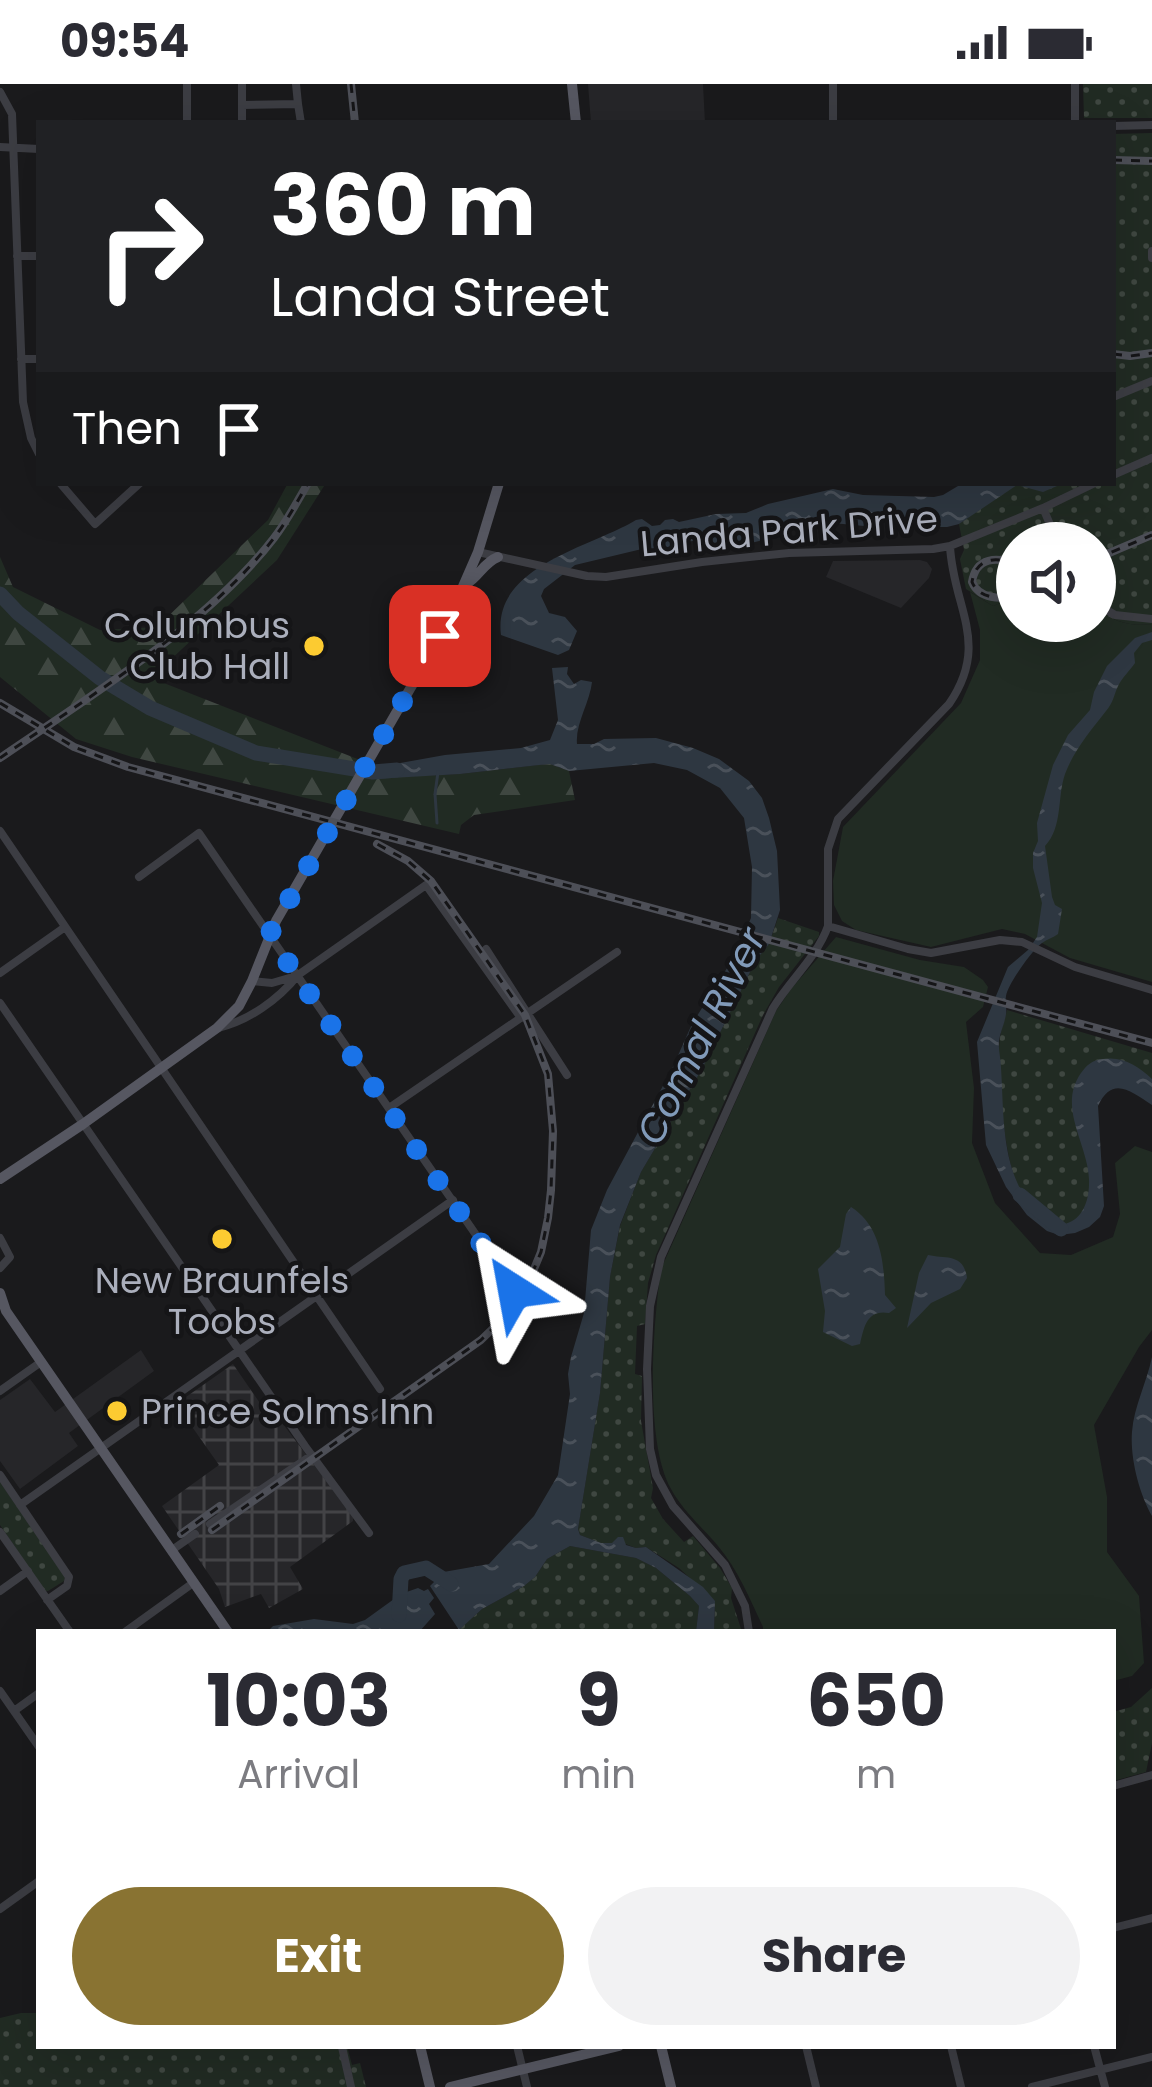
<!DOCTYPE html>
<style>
body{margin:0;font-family:Poppins,sans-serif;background:#f2f2f3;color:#2b2b33;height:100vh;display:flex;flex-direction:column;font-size:45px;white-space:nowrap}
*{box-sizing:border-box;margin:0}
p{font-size:39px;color:#7c7c81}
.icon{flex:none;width:66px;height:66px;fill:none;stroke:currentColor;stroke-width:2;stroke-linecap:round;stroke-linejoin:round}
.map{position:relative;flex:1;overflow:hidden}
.drawer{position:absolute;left:36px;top:1545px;width:1080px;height:420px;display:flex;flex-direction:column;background:#fff;border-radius:0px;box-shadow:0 12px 48px #0002}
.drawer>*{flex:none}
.hud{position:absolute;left:36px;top:36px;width:1080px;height:366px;border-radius:0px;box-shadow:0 12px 48px #0002;background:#202124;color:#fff;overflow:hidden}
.controls{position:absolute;left:996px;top:438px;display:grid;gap:24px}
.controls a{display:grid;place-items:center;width:120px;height:120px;border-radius:50%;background:#fff;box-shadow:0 12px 48px #0002;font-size:60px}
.pin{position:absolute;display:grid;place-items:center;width:102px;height:102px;color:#fff;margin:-51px;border-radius:24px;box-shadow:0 6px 18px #0006}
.me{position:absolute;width:132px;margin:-66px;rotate:326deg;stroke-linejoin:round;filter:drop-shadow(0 0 9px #0008)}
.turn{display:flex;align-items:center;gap:42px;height:252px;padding:0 36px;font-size:54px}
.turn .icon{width:156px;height:156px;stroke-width:2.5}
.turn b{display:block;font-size:84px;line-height:102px}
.then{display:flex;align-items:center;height:114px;padding:0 36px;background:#0003;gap:24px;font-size:45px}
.eta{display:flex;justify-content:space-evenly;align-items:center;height:204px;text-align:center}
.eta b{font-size:72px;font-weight:700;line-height:84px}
.cta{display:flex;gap:24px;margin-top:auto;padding:24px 36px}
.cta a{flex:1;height:138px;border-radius:72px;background:#897332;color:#fff;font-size:48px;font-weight:700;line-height:138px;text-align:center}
.cta a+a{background:#f2f2f3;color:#2b2b33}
.status{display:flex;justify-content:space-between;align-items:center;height:84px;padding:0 60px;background:#fff;direction:ltr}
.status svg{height:33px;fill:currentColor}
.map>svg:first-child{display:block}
.built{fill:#262629}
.industrial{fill:url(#industrial-grid)}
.green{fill:#212b23}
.forest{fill:url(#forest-firs)}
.park{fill:url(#park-dots)}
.water{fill:url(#water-ripples)}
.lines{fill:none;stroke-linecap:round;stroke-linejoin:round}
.stream{stroke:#2e3741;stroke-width:3}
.river{stroke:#2e3741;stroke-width:15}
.minor{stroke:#3c3d43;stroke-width:8}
.major{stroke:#565761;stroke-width:10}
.rail-casing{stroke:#4d4f57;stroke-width:8}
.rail{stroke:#151517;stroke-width:3;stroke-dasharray:9;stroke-linecap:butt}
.route{stroke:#1a73e8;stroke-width:21;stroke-dasharray:0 37.8}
.poi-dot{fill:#fccb31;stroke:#151517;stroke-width:4.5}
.labels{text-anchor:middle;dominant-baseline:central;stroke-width:9;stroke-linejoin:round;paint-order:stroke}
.street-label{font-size:36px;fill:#abafbc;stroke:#151517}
.poi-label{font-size:36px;fill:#abafbc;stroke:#151517;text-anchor:end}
.water-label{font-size:39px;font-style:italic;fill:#819ab9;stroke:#151517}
</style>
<div class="status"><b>09:54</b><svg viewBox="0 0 49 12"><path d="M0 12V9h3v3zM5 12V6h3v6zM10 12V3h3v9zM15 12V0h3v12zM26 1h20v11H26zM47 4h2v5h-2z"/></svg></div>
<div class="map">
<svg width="1152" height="2003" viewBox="0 0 1152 2003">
<defs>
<pattern id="industrial-grid" width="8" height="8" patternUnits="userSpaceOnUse" patternTransform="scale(3)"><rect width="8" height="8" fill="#262629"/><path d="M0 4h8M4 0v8" fill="none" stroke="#434346"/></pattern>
<pattern id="forest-firs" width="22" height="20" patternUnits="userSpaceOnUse" patternTransform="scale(3)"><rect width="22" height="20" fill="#212b23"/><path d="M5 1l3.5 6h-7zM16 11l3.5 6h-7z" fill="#3f4741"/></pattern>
<pattern id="park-dots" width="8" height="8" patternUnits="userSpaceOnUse" patternTransform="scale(3)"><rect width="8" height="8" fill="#212b23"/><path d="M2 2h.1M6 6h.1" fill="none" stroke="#3f4741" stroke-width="1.8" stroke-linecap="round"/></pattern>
<pattern id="water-ripples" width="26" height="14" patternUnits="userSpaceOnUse" patternTransform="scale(3)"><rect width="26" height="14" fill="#2e3741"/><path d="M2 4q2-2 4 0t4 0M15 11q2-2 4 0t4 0" fill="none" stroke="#4a515a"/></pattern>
</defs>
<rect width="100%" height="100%" fill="#1a1a1c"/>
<!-- built -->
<path class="built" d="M588 0H703L705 39H591Z
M920 476 927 478 932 485 929 494 901 524 826 493 833 477Z
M141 1266 154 1287 69 1349 78 1362 20 1405 0 1377V1316L30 1295 55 1328Z"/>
<!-- industrial -->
<path class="industrial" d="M233 1280 268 1331 273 1327 353 1432V1437L290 1483 303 1505 269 1524 261 1510 225 1523 219 1505 162 1422 219 1381 176 1320Z"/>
<!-- green -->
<path class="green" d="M970 508 993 522 1017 512V537H1095V524C1113 537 1129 543 1152 540V898L1070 874 1025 850 1002 845 931 863 856 846 842 837 834 821 833 797 843 743 961 619 980 576V546Z
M836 853 920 876 964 883 983 896 988 903 983 923 966 938 974 1004 972 1059 995 1119 1040 1169 1071 1171 1113 1153 1120 1130 1115 1079 1135 1062 1152 1068V1246L1139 1263 1094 1341 1107 1413V1468L1139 1512 1144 1579 1132 1592 1113 1597V1548H763V1543C750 1515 738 1486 718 1462 702 1443 683 1427 671 1405 644 1357 653 1240 661 1185L776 927 791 905Z"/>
<!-- forest -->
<path class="forest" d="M288 399H326L277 476 151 594 378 683 375 694 460 690 538 681 550 680 569 687 575 716 474 731 461 741 459 750 132 673 76 655 0 593V473L13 503 100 546 157 543 268 436Z"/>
<!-- park -->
<path class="park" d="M1083 0H1152V34H1084Z
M1152 49V540C1129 543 1113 537 1095 524V459H1017V512L993 522 966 505 960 475 964 466 959 440 1009 405V399H1113V50Z
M778 834 819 848V852L779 903 763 931 656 1171 648 1199 645 1240 637 1242 635 1290 642 1292 641 1337 653 1404 651 1414 663 1435 684 1458 693 1452 720 1484 732 1504 731 1514 742 1548H714L715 1517 679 1484 646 1463 636 1464 623 1459H601L580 1451 578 1445 600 1309 610 1193 620 1142 641 1088 702 985 756 876 769 860Z
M1007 926 1152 969V995L1130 983 1093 980 1092 1125 1071 1142C1050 1139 1029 1125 1019 1105 1005 1078 995 985 1000 954 1001 945 1005 935 1007 926Z
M0 1398 65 1493 64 1497 48 1507H45L0 1441Z
M570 1462 636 1474 656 1484 690 1512 699 1522 696 1548H456L482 1525 524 1502 535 1493 547 1475Z
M1152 1604V1659L1146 1688 1113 1697V1628L1131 1623Z
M21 1929H39V1962H347L352 1981 360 1979 366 2003H0V1934Z"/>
<!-- water -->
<path class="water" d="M963 399H1064L1043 408 1017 401 959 440 947 443H916L897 433H889L875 443 822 438 799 442 759 457 743 461 692 457 661 468 646 464 575 481 544 505 541 512 549 529 565 533 577 547 569 566 558 571 501 551C492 482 592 463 636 436L642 435 652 442 660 441 665 436 673 435 679 438 716 430 746 429 768 420 833 405 863 411 934 413 943 411Z
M1152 548V556L1142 559 1134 569 1135 579C1130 586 1122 594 1118 602 1114 611 1113 619 1106 627 1091 646 1074 666 1065 690 1057 713 1063 743 1045 762L1052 813 1055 821 1062 825 1058 850C1053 854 1047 855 1042 859 1032 866 1008 900 1006 912 1005 918 1007 924 1006 930 1005 939 1000 948 999 957 998 966 1001 975 1001 984 1004 1030 1001 1079 1028 1118 1054 1157 1091 1142 1089 1095 1088 1060 1057 1023 1081 989 1087 981 1092 976 1103 975 1123 972 1138 982 1152 995V1021C1131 1007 1112 991 1098 1022L1104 1122 1100 1133 1089 1143 1075 1149 1059 1151 1047 1147 1027 1131 1006 1103 986 1061 977 958 1008 883 1028 866 1037 853 1042 819 1033 784V769L1038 757 1037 739 1053 681 1068 651 1090 626 1094 608 1107 582 1135 554Z
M568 583 567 590 574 600 581 596 592 598C590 618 575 640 577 660H594L604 655 656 654 693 664 719 675 749 697 762 714 769 734 777 767 780 826 769 860 756 876 702 985 641 1088 620 1141 610 1193 600 1309 578 1445 580 1451 601 1459H612L618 1453H623L626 1461 636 1464 646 1463 703 1503 715 1517 714 1548H696L699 1522 690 1512 656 1484 636 1474 570 1462 547 1475 535 1493 524 1502 482 1525 459 1546 430 1502 437 1495 438 1489 489 1480 534 1432 558 1391 570 1310 568 1290 571 1273 584 1229 591 1146 607 1106 672 985 692 940 734 873 751 834 752 783 744 734 720 704 687 686 654 679 569 687 550 680 539 681 460 690 374 695 378 683 445 671 521 664 550 656 558 636 552 584Z
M851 1123C881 1142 884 1179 885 1211L896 1224 889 1229C867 1225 864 1243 860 1260L852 1262 823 1248 825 1227 818 1185 840 1163 846 1130Z
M928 1171C945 1175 964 1169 967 1194L960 1205 931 1219 907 1244 919 1189Z
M1152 1273V1432C1139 1409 1130 1374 1132 1348 1134 1322 1147 1298 1152 1273Z
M418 1504 424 1507 428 1505 434 1514 429 1520 435 1530 419 1548H267L273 1542 314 1535 353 1540 365 1536 401 1510Z"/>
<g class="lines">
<!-- stream -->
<path class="stream" d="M437 739 435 710 438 688"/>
<!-- river -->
<path class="river" d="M0 510 18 529 100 594 150 624 256 669 373 688 397 686
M1020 1111 1061 1145
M399 1531 401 1495 404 1489 426 1484 451 1500"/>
<!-- minor -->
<path class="minor" d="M187 0V39
M242 0V39
M833 0V39
M1075 0V39
M0 8 12 30 23 318 31 354 39 370
M298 20 301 39
M242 21 298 20 296 0
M1113 42 1152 41
M0 63 39 65
M1152 167V174
M17 172H39
M21 275H39
M1113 313 1152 297
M1113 391 1152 374
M60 399 95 440 140 399
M1043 424 1058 459
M950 462C953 524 991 559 949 620L838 735 828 765V842L908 865 931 869 1000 856 1022 858 1075 883 1152 906
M478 468 587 492 606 493 702 478 789 469 933 465 950 462 1043 424 1095 399
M1095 519 1115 531 1152 535
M0 747 380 1305
M139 793 199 749 514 1206
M486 865 567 991
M0 889 65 843
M252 897 272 899 296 892
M0 919 305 1362 369 1449
M218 944C248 937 278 916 298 891L426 801 521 934
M389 1024 617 868
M0 1154 10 1173 0 1184
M0 1307 41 1278
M0 1391 69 1493 67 1502 47 1516
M20 1421 453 1116
M210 1440 312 1371
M0 1448 70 1548
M172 1466 195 1450
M0 1507 28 1487
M125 1548 193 1499
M749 1548 745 1522 725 1481 673 1422 656 1391 650 1365 647 1285 650 1222 661 1173 773 924C790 896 817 873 828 842
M0 1607 39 1663
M14 1627 39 1609
M1113 1702 1152 1691
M0 1825 39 1797
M1113 1844 1152 1834
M517 1962 527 2003
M806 1962 816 2003
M951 1962 961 2003
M1094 1962 1105 2003
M342 1963 351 2003
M1032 2003 1152 1973"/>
<!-- major -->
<path class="major" d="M572 0 576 39
M466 500C479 493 483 479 498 473
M0 1095 83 1040 217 944 239 922 252 897 276 837 444 546 478 468 499 399
M0 1209 6 1227 228 1548
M420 1962 430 2003
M661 1962 671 2003
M450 2003 619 1962"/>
<defs>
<path id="rail" d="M351 0 355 39
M1113 76 1152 77
M1113 270 1130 272 1152 269
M1095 475 1152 451
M1017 481C997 472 976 473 972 498 979 515 1001 516 1017 511
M0 619 74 663 128 683 1152 959
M0 674C90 612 207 541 274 454 287 437 297 418 308 399
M212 1446 481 1256 512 1226 525 1207 541 1168 548 1134 551 1106 553 1047 548 990 525 931 431 797 408 777 377 760
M181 1450 220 1422"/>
</defs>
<!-- rail casing -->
<use href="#rail" class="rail-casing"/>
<!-- rail -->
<use href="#rail" class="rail"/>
</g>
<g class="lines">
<!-- route -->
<path class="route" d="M440 552 269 851 514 1207"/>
</g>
<!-- markers -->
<g class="poi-dot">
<circle cx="314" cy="562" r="12"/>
<circle cx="222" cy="1155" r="12"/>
<circle cx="117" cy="1327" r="12"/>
</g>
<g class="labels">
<!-- street labels -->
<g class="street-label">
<text transform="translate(789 447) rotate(-5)">Landa Park Drive</text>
</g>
<!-- poi labels -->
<g class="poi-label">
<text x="290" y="541">Columbus<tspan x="290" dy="41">Club Hall</tspan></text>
<text x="222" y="1196" text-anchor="middle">New Braunfels<tspan x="222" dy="41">Toobs</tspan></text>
<text x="141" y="1327" text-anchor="start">Prince Solms Inn</text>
</g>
<!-- water labels -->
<g class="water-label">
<text transform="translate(701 952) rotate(-63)">Comal River</text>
</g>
</g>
</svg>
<div class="controls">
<a><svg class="icon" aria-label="sound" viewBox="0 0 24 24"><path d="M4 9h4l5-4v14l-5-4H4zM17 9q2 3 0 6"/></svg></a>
</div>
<div class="pin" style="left:440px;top:552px;background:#d93025"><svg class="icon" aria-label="arrive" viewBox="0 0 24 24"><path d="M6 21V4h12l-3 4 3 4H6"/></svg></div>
<svg class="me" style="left:514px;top:1207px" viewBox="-20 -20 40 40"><path d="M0-17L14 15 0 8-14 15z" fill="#1a73e8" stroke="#fff" stroke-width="4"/></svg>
<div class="hud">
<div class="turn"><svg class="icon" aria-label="right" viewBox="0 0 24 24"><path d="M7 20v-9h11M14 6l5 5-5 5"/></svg><div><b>360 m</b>Landa Street</div></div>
<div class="then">Then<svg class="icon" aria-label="arrive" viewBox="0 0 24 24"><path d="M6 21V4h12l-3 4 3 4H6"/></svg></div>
</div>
<section class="drawer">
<div class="eta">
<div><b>10:03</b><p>Arrival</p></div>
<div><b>9</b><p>min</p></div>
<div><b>650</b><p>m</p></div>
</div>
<div class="cta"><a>Exit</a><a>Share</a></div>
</section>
</div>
